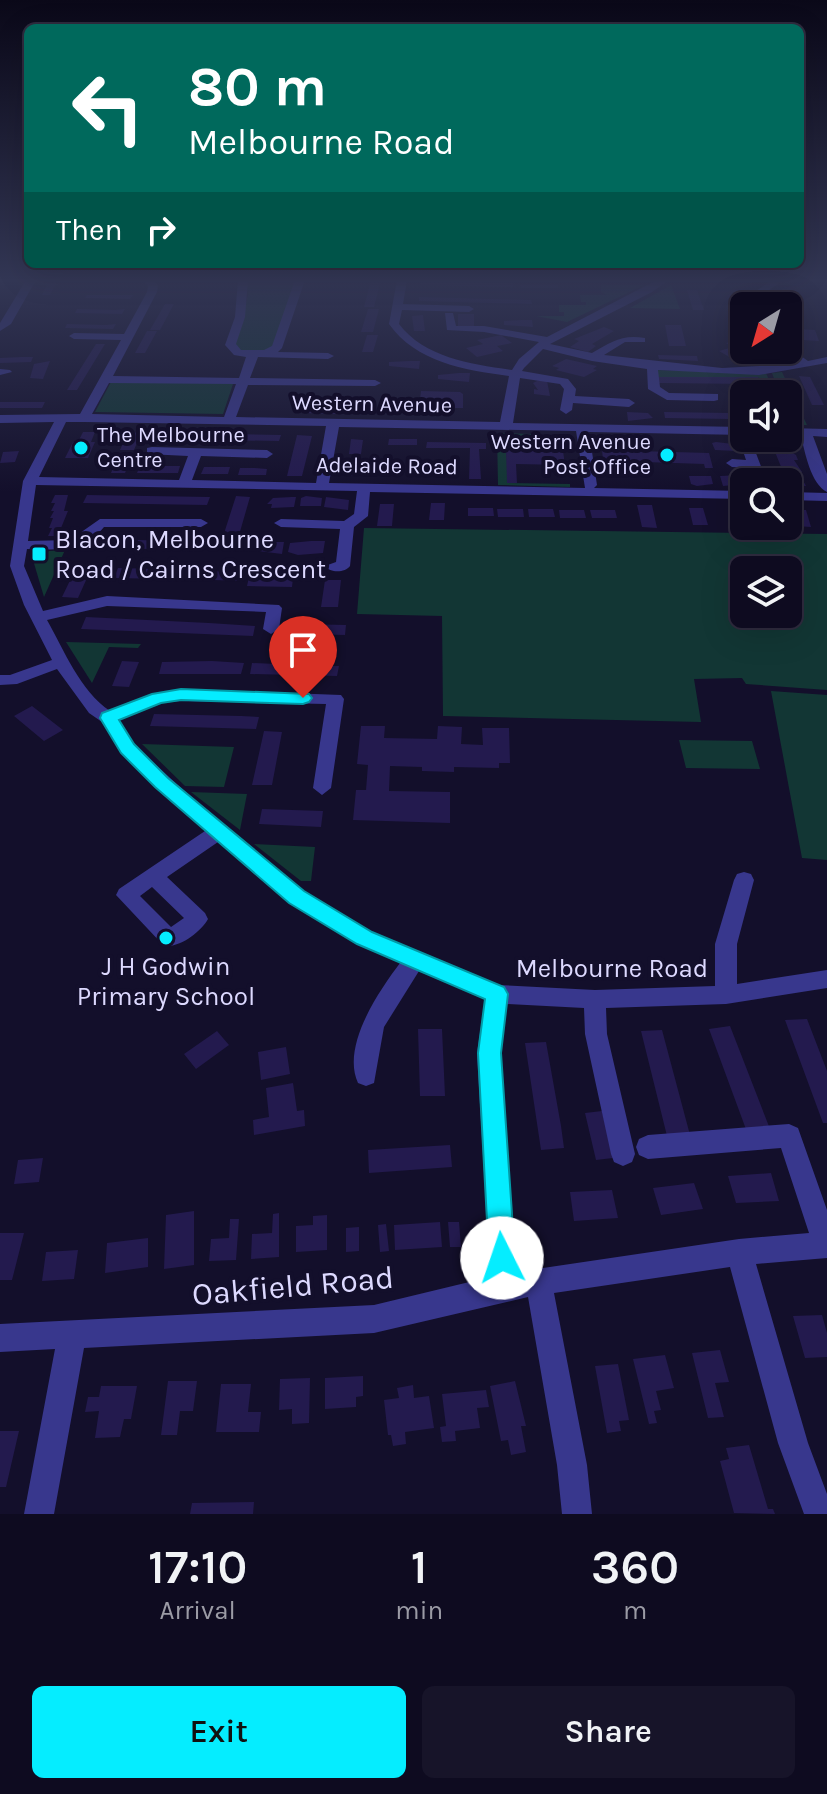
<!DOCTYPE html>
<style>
body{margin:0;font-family:Karla,sans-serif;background:#171429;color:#f1f3f6;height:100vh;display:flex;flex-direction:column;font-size:30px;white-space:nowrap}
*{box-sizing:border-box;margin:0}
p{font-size:26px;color:#9b9ba5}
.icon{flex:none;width:44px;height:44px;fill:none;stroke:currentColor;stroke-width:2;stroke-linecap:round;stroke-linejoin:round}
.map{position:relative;height:1514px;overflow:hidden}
.side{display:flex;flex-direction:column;background:#0e0b20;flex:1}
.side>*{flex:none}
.banner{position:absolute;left:24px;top:24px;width:780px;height:244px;border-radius:12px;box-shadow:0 8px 32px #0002,0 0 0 2px #2e2b3e;background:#00695c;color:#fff;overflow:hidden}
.needle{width:52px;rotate:217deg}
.fabs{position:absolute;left:730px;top:292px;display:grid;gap:16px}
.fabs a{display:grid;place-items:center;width:72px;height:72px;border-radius:12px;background:#0e0b20;box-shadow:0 8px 32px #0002,0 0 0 2px #2e2b3e;font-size:40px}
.pin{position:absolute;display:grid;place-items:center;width:68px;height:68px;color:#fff;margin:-82px -34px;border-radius:50% 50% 50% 0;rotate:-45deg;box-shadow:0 0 8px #0007}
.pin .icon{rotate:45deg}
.me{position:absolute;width:88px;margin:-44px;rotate:356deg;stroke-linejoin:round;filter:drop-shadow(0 0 6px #0008)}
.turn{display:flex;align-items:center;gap:28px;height:168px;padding:0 32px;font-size:36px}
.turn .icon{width:104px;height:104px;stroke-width:2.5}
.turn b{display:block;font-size:56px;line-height:68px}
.then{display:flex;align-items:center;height:76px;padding:0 32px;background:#0003;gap:16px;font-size:30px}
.eta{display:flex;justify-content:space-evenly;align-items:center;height:136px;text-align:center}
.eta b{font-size:48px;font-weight:600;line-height:56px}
.cta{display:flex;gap:16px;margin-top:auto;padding:16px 32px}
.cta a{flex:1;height:92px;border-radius:12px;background:#05edff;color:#111;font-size:32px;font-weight:600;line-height:92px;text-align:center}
.cta a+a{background:#171429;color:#f1f3f6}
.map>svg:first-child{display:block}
.green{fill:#123634;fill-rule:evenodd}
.building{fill:#231a4e}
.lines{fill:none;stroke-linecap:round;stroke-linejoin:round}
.minor{fill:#38378d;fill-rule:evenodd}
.route{fill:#05edff;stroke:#039aa6;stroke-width:2}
.poi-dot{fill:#05edff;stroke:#130f2b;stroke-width:3}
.labels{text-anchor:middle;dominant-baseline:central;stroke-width:8;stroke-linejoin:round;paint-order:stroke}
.far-street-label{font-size:22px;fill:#ddd9ff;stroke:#130f2b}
.far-poi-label{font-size:22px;fill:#ddd9ff;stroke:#130f2b;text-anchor:start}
.poi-label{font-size:26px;fill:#ddd9ff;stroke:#130f2b;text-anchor:start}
.street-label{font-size:26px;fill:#ddd9ff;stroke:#130f2b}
.near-street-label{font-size:32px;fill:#ddd9ff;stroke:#130f2b}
</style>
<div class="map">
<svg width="827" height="1514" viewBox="0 0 827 1514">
<rect width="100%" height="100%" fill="#130f2b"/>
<!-- green -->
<path class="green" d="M246 280H295L274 348 263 351 238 350 235 346 248 295Z
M601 284 644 285 567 322 536 316H564V312H559V305H586V302H581L580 295H607L601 292Z
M671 285 680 309 630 308Z
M654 370 766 373 775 394H765L758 377H657Z
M782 372 807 425H792L788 414V394H780L772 373Z
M112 380 228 382 233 384 223 414 95 412Z
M497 433 532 434 533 442 506 441 508 483 570 484V487L498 485Z
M364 528 827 534V690L746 684 742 678 694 679 701 722 443 716 442 616 357 614ZM744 570H788V614H744Z
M65 550 44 597 33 560 49 551Z
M66 642 141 644 138 648 109 647 92 683Z
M771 691 827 695V860L802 858Z
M679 740 752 741 760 769 686 768Z
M142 744 234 747 224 787 185 786Z
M191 792 247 794 240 830Z
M254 844 315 847 311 881H301Z"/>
<!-- building -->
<path class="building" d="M49 280H58L50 295H42Z
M371 280H381L374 307H364Z
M421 281 513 283V287L421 285Z
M520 284H558V288H521Z
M687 290H697L704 310H693Z
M87 295H133L130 299 85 298Z
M419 297 531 300 532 304 419 301Z
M165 304H174L160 330H150Z
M77 309 115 310 125 309 122 314 75 313Z
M368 309H379L373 332H361Z
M458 314H474V327H458Z
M423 315 425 331H414L412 316Z
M522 320H532L533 327 504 325V321Z
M67 324 106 325 116 324 113 329 65 328Z
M665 325H681L686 346H669Z
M604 327 614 331 592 344 596 346 588 352 570 347 579 341 574 339Z
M798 329 815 330 819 341 802 340Z
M147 331H157L145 353H135Z
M367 335H378L373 352H362Z
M501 335 512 343 497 346 503 351 477 357 466 348 483 344 477 340Z
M744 339V350L756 353 733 359 719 351 733 347 726 343Z
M96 344H105L77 390H67Z
M658 355 697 356 698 361 659 359Z
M22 357H33L31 362 0 363V358Z
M566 359 597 366 593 369 597 370 584 377 556 370 559 368 552 366Z
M50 361 43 379 30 378 34 364Z
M410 361H420L419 369 389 366V362Z
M459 373H470L469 382 438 379V375Z
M799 376 810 377 824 405H812Z
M657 377H758L765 394H753L749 384 659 383Z
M537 381H547L550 396 534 394V389L538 390 533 383Z
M421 391 460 392 463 394V408H419Z
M308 399H339L336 414 305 413 307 405H301L302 401Z
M0 402H45L42 408H0Z
M382 402H406V408H381Z
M627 412 648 413 653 418 628 421Z
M664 412 729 413 731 419 665 418Z
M83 432H95L91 442H95L88 458H65L73 442H78Z
M128 432 141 433 134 450H120Z
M158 433 231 434 281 435 279 441 155 439Z
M297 435 312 436 302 476H287Z
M351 439 363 440 361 454H349Z
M389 439H417V445H388Z
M765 440H782L786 449 796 455 798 460H794L802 472 784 474 775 452Z
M427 442 486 443V449H479L481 479H469L470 448H426Z
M716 442 733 444 736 451 715 450 712 443Z
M534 444H562L565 465 516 464 517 483H507L506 449 535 450Z
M602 450 709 453 713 468H705L704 464 645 462 647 468 634 467 635 470H604Z
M19 451 15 462 0 463 3 452Z
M119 454H133L125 473H111Z
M347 460H359L356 476H344Z
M140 466H180L178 473H137Z
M204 467H230L228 474H201Z
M240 468H255L267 469 266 475H238Z
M741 475 746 482 744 484 723 486 720 476Z
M787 475H800L806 486 789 485Z
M689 476H711L713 484 697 486 691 484Z
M55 495H68L64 511H68L61 528H66L62 536H48L52 528H49L53 518H50L54 511H51L55 503H51Z
M87 495 148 496 210 497 207 505 83 503Z
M236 496 250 497 235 549H219Z
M306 496 322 498 321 506H300L301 498Z
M292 497H296L294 507 271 508 272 504H267L273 498Z
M326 497 349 500 348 510 324 507Z
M431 503H445L444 520H429Z
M380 504H394L392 526H377Z
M637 505H652L657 528 642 527Z
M468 508H493L494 516H468Z
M689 508H703L708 525H693Z
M497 509H523L524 517H498Z
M528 509H553L555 517H529Z
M559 510H584L586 518H560Z
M590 510H615L617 518H592Z
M791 510H806L811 527 796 526Z
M102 539 174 541 202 542 200 550 99 548Z
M311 541H325L323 553 298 555 288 552 290 543Z
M261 542H284L282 554 258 551 257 545Z
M77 566 92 567 78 598 62 597Z
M118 568 157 569 170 570 167 579 114 578Z
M185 570 232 572H247L245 581 182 579Z
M249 577 264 578H293L292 587 247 586Z
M325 580H341L338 607H321Z
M86 617 209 623 255 626 253 636 81 629Z
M303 624 346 625 345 635 301 634Z
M122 661 139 662 129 687 112 686Z
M212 661 244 663 241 674H159L162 662Z
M252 663 322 666H339L337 676 250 674Z
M32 706 63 730 44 741 14 716Z
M154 714 241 716 259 717 256 729 150 726Z
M361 726H385L384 738 437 739 438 726 462 727 461 744 483 745 482 728H509L510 763H499V768L454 767V772L422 771V767L390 766 389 791 450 792V823L353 820 356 790H366L368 765 357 764Z
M264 731 282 732 272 785H252Z
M262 809 323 811 321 827 259 824Z
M807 1019 827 1071V1123H823L785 1020Z
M730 1026 770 1129 747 1132 709 1029Z
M418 1029H442L445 1096H420Z
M662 1030 690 1135 667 1136 641 1031Z
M217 1031 229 1045 196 1069 184 1054Z
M546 1042 561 1126 564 1148 541 1150 525 1043Z
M286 1047 290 1074 261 1080 258 1052Z
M293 1083 297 1111 304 1110 305 1126 254 1135 253 1120 269 1117 266 1088Z
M602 1111 613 1158 596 1160 585 1113Z
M450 1145 452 1167 369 1173 368 1150Z
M43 1158 39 1182 14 1184 18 1160Z
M771 1173 779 1201 736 1203 728 1176Z
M694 1183 703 1209 661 1215 653 1188Z
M612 1190 618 1218 574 1221 570 1192Z
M194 1211V1265L164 1269 166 1215Z
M279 1213V1257L251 1259 252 1234 272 1233 273 1214Z
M327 1215V1250L296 1252V1226L313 1225V1216Z
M230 1219H239L236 1260 209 1261 211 1239 229 1238Z
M440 1222 442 1247 395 1250 394 1225Z
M448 1222H459L461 1247H450Z
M386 1224 389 1251 380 1252 378 1225Z
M359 1227V1251L346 1252V1228Z
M0 1233H24L12 1280H0Z
M148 1238V1267L105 1273 107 1243Z
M78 1250 74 1279 42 1281 46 1252Z
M822 1315 827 1333V1357L805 1358 793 1316Z
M720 1350 729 1382 715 1383 724 1417 708 1418 692 1353Z
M665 1355 674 1388 656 1391 661 1410 654 1411 657 1423 649 1424 633 1359Z
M618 1364 629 1420 619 1421 621 1431 607 1433 595 1366Z
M363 1376V1396L356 1397V1407L325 1409V1378Z
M310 1378 309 1423 292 1424V1409L279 1410 280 1379Z
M168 1381H197L193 1411H180L177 1435H161Z
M515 1381 526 1426H521L526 1452 511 1455 508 1440 501 1441 490 1386Z
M221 1384H251L248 1412H261L259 1432H216Z
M413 1385 414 1398 429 1396 434 1428 405 1432 406 1444 393 1446 391 1435H388L384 1400 399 1398 397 1388Z
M101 1386H137L131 1419H124L120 1437 95 1438 99 1411 85 1412 88 1397H99Z
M486 1390 489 1407 477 1408 480 1428 455 1431 456 1441 442 1442 440 1427 446 1426 442 1394Z
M0 1431H19L6 1487H0Z
M749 1445 768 1509H773L775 1514 734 1513 720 1461 729 1459 726 1448Z
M254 1502 253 1514H190L192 1503Z"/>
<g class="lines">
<!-- minor -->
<path class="minor" d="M26 280H36L11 324 0 331V323Z
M142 280H153L158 285 157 292 113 376 239 378 246 357 234 355 225 345 235 317 238 280H248L245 317 236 344 241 350H264L272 346 295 280H305L282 348 278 352 328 353 334 356 328 359 258 357 250 378 375 380 381 383 375 386 248 385 236 417 500 422 509 376C464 370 416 362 389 324L397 280H407L403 304 469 306 474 309 469 312 402 310 399 324C425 358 471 364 512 370L519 359 539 342 484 332 447 330 445 313H453L456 326H484L547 337 657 280H669L652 292 550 344 592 353C611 342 622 334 645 338V342H625L604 355 722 368 795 364 779 350H788V347L808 361 827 357V363L759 375 658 370 660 387 669 393 718 394V400L714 401 667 400 648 389 647 369 592 361 543 349 524 368 522 371 568 379 576 389 575 396 629 399 635 403 629 407 573 403 572 410 566 414 560 410 564 389 560 384 520 378 513 423 744 427V435L589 432 597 485 594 488 744 491V499L370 492 368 516 354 527 350 566C345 573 330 573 325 566L336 562 340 529 281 527 274 523 281 519 344 521 354 514 357 491 36 485 28 541 70 540 100 519H201L208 523 201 527H104C83 552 57 550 27 549L24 566 43 611 107 596 279 605 282 608 279 629 271 634 263 629 266 612 107 606 47 620C64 650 80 691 110 711L152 694 181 689 341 695 344 699 331 788 322 795 313 788 326 704 181 701 161 703 118 720 134 745 203 808 304 891 371 932 498 985 595 990 715 986V944L734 880 737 874 744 872 751 874 754 880 737 944V984L827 970V988L726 1004 606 1008 607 1034 635 1154 632 1162 623 1166 614 1162 611 1154 585 1034 584 1008 507 1004 501 1053 516 1272 739 1239 809 1233 781 1148 648 1159 639 1155 636 1147 639 1139 648 1135 789 1124 798 1128 827 1210V1258L756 1264 808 1443 827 1494V1514H804L778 1443 730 1267 554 1293 587 1465 592 1514H562L557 1465 528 1297 374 1333 84 1348 54 1514H24L55 1349 0 1352V1324L374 1305 490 1277 477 1053 485 999 419 971 384 1027 374 1083 366 1086 358 1083C341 1046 379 991 400 963L357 944 290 903 218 842 167 877 205 913 208 919C201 932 177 950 163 945L116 895 119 889 205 831 122 753 102 722 89 713 57 669 17 684 0 685V675H10L52 660 24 605 10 566 23 481 54 422 0 423V415L80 414 121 340 74 339 69 336 74 333 124 334 147 292 148 286ZM109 383 236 384 224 417 92 414ZM66 422H84L326 426 316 483 192 480 201 456 267 458 273 454 267 450 152 447 147 448V454L188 456 179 480 39 477ZM339 427 576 431 585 488 329 483ZM152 887 184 918 171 927 140 896Z
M772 280H784L766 292 773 306H763L756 291Z
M0 369 10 370 12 372 0 375Z
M788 428 827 429V437L813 436 827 474V492C811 484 805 453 801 436H788Z
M748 444 754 448 767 482H753L748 468 732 467 726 463 732 459 746 460 742 448Z
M788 492 827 493V501L788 500Z"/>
</g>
<!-- sky -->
<linearGradient id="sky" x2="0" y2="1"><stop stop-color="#0a0818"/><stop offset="0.57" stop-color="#333755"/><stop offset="1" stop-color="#333755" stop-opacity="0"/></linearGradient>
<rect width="827" height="492" fill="url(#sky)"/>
<!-- route -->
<path class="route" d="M181 689 309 694 312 698 309 702 303 704 181 700 161 703 119 720 134 744 168 778 304 891 372 932 504 987 508 994 501 1053 515 1258 512 1267 502 1271 492 1267 489 1258 478 1053 485 999 357 944 289 903 155 787 121 753 100 718 102 713 152 694Z"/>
<!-- markers -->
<g class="poi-dot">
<circle cx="81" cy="448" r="8"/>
<circle cx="667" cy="455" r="8"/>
<rect x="31" y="546" width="16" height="16" rx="4"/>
<circle cx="166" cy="938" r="8"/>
</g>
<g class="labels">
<!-- far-street labels -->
<g class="far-street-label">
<text transform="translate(372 404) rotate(1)">Western Avenue</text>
<text transform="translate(387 466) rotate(1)">Adelaide Road</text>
</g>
<!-- far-poi labels -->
<g class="far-poi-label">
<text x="97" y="435">The Melbourne<tspan x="97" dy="25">Centre</tspan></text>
<text x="651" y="442" text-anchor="end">Western Avenue<tspan x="651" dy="25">Post Office</tspan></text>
</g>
<!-- poi labels -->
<g class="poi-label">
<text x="55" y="539">Blacon, Melbourne<tspan x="55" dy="30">Road / Cairns Crescent</tspan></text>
<text x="166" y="966" text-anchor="middle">J H Godwin<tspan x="166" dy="30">Primary School</tspan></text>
</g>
<!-- street labels -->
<g class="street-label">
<text x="612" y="968">Melbourne Road</text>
</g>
<!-- near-street labels -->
<g class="near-street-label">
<text transform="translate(293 1286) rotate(-5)">Oakfield Road</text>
</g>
</g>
</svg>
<div class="fabs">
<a><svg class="needle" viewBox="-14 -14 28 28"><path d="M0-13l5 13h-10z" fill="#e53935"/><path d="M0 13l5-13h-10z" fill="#9b9ba5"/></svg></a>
<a><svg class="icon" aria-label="sound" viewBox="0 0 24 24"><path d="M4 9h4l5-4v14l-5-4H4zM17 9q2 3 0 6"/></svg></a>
<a><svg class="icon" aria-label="search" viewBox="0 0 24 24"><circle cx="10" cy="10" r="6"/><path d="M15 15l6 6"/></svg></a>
<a><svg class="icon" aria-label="layers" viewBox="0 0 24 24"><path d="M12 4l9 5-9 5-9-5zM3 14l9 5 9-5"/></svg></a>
</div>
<div class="pin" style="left:303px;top:698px;background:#d93025"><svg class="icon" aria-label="arrive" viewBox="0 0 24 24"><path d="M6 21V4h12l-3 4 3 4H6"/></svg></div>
<svg class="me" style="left:502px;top:1258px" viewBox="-20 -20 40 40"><circle r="19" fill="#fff"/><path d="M0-13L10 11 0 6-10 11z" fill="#05edff"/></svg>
<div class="banner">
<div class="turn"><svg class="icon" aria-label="left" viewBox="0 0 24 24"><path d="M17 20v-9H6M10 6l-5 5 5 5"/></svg><div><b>80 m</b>Melbourne Road</div></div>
<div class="then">Then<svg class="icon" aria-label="right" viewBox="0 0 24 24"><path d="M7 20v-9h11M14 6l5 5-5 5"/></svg></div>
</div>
</div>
<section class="side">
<div class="eta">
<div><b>17:10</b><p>Arrival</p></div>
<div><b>1</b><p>min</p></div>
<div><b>360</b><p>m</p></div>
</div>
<div class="cta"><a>Exit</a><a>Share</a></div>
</section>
